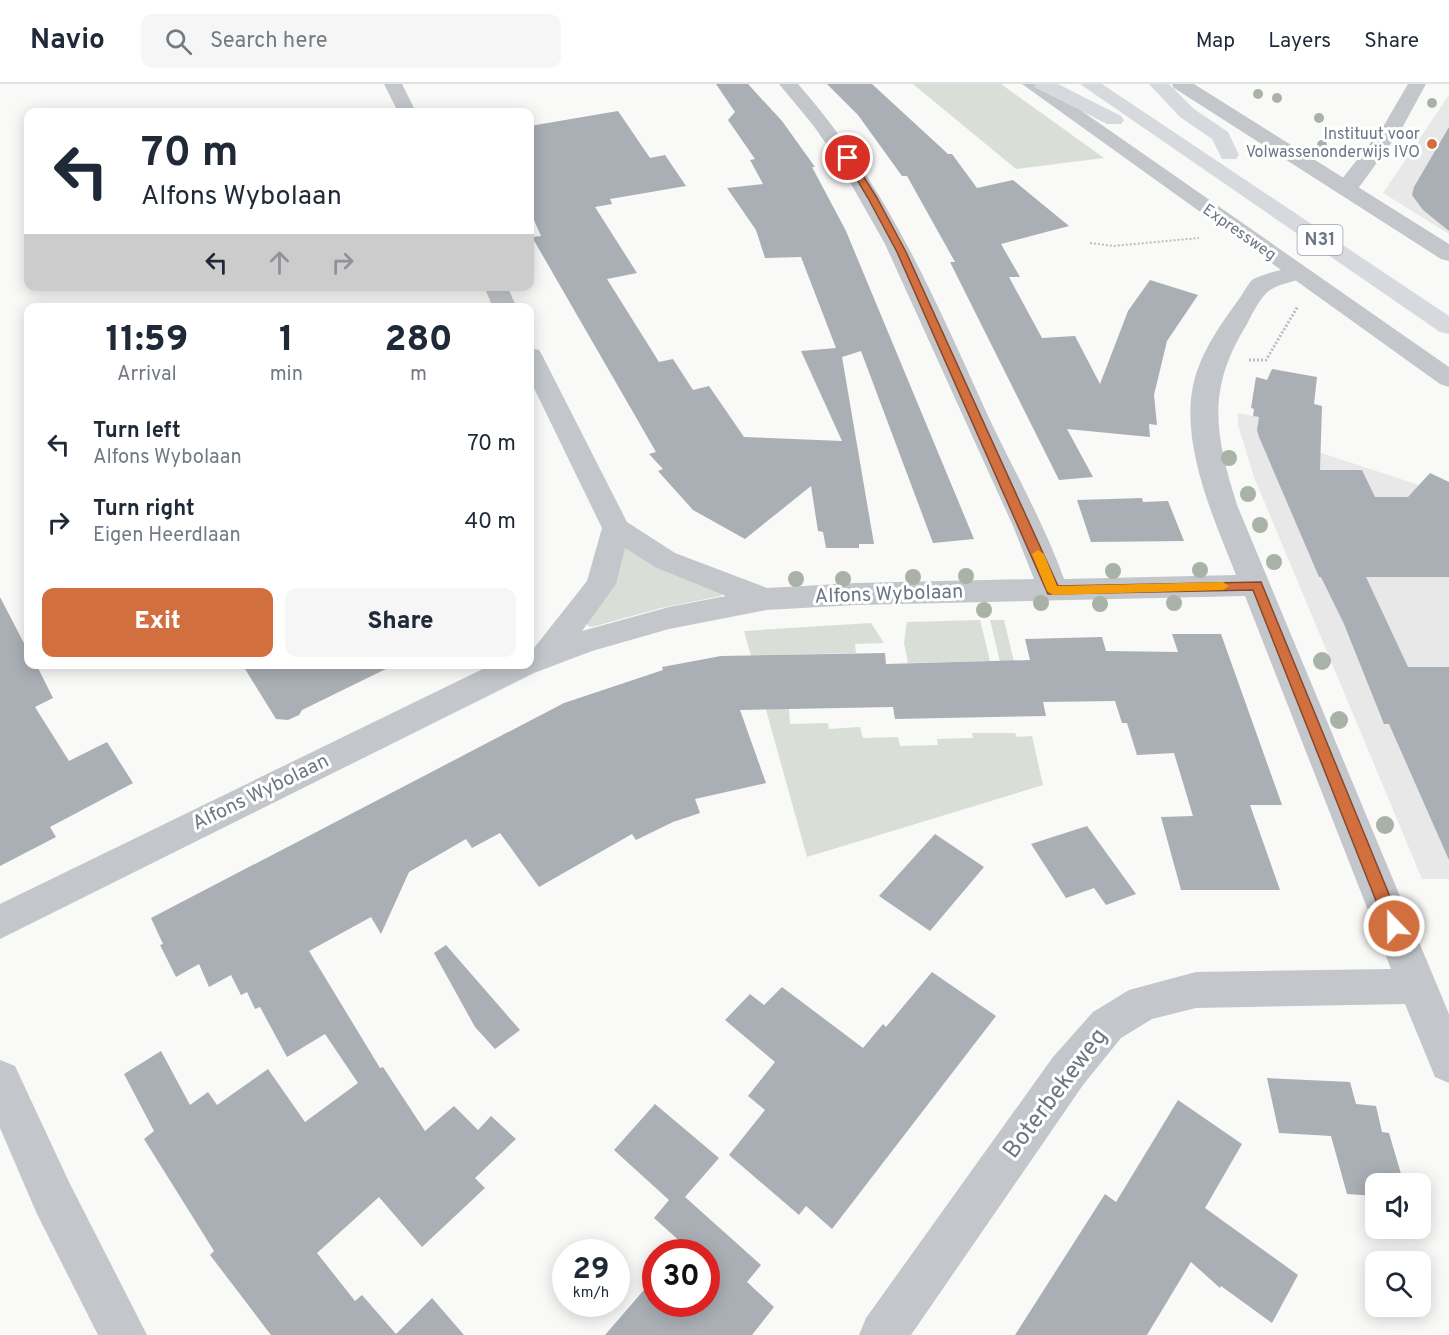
<!DOCTYPE html>
<style>
body{margin:0;font-family:Overpass,sans-serif;background:#f6f6f7;color:#1f2937;height:100vh;display:flex;flex-direction:column;font-size:22px;white-space:nowrap}
*{box-sizing:border-box;margin:0}
p{font-size:20px;color:#747a83}
.icon{flex:none;width:33px;height:33px;fill:none;stroke:currentColor;stroke-width:2;stroke-linecap:round;stroke-linejoin:round}
.map{position:relative;flex:1;overflow:hidden}
.panel{position:absolute;left:24px;top:219px;width:510px;height:366px;display:flex;flex-direction:column;background:#fff;border-radius:12px;box-shadow:0 3px 15px #0003}
.panel>*{flex:none}
.guide{position:absolute;left:24px;top:24px;width:510px;height:183px;border-radius:12px;box-shadow:0 3px 15px #0003;background:#fff;color:#1f2937;overflow:hidden}
.controls{position:absolute;left:1365px;top:1089px;display:grid;gap:12px}
.controls a{display:grid;place-items:center;width:66px;height:66px;border-radius:12px;background:#fff;box-shadow:0 3px 15px #0003;font-size:30px}
.speed{position:absolute;left:552px;top:1155px;display:flex;gap:12px;font-size:30px;font-weight:700;text-align:center}
.speed>*{display:grid;place-content:center;width:78px;height:78px;border-radius:50%;background:#fff;box-shadow:0 3px 15px #0003;line-height:1}
.speed small{font-size:15px;font-weight:400}
.speed .limit{border:9px solid #d22;background:#fff;color:#111}
.pin{position:absolute;display:grid;place-items:center;width:51px;height:51px;color:#fff;margin:-26px;border:3px solid #fff;border-radius:50%;box-shadow:0 2px 6px #0007}
.me{position:absolute;width:66px;margin:-33px;rotate:338deg;stroke-linejoin:round;filter:drop-shadow(0 0 4px #0008)}
.turn{display:flex;align-items:center;gap:21px;height:126px;padding:0 18px;font-size:27px}
.turn .icon{width:78px;height:78px;stroke-width:2.5}
.turn b{display:block;font-size:42px;line-height:51px}
.lanes{display:flex;align-items:center;height:57px;padding:0 18px;background:#0003;justify-content:center;gap:30px;direction:ltr}
.lanes .off{opacity:.35}
.eta{display:flex;justify-content:space-evenly;align-items:center;height:102px;text-align:center}
.eta b{font-size:36px;font-weight:800;line-height:42px}
.primary-button{display:flex;gap:12px;margin-top:auto;padding:12px 18px}
.primary-button a{flex:1;height:69px;border-radius:12px;background:#d26f3f;color:#fff;font-size:24px;font-weight:800;line-height:69px;text-align:center}
.primary-button a+a{background:#f6f6f7;color:#1f2937}
ul{padding:0;list-style:none}
li{display:flex;align-items:center;gap:18px;height:78px;padding:0 18px}
li div{flex:1}
li b{display:block;font-size:22px}
li em{font-style:normal}
header{display:flex;align-items:center;gap:36px;box-sizing:border-box;height:84px;padding:0 30px;background:#fff;border-bottom:2px solid #e0e1e3}
header strong{font-size:28px}
nav{display:flex;gap:33px;margin-inline-start:auto;font-size:21px}
.search{width:420px;height:54px;background:#f6f6f7;display:flex;align-items:center;gap:15px;box-sizing:border-box;padding:0 21px;border-radius:12px;color:#747a83;font-size:22px}
.map>svg:first-child{display:block}
.built{fill:#e7e8e7}
.green{fill:#d9ded7}
.building{fill:#a9afb5}
.lines{fill:none;stroke-linecap:round;stroke-linejoin:round}
.path-far1{stroke:#bbbdc0;stroke-width:2;stroke-dasharray:2 2;stroke-linecap:butt}
.path{stroke:#bbbdc0;stroke-width:3;stroke-dasharray:2 2;stroke-linecap:butt}
.minor{fill:#c3c6ca;fill-rule:evenodd}
.tertiary{fill:#c3c6ca;fill-rule:evenodd}
.trunk{fill:#d6d9dd;fill-rule:evenodd}
.tree{fill:#a9b2a7}
.route{fill:#d26f3f;stroke:#884829;stroke-width:1.5}
.slow{fill:#f59e0b}
.poi-dot{fill:#d26f3f;stroke:#fff;stroke-width:2}
.labels{text-anchor:middle;dominant-baseline:central;stroke-width:6;stroke-linejoin:round;paint-order:stroke}
.far-poi-label{font-size:16px;fill:#6c7785;stroke:#fff;text-anchor:end}
.far-street-label{font-size:16px;fill:#6c7785;stroke:#fff}
.shield{fill:#fff;stroke:#98a0aa;stroke-width:1.5}
.shield-label{font-size:18px;font-weight:bold;fill:#6c7785}
.street-label{font-size:20px;fill:#6c7785;stroke:#fff}
.near-street-label{font-size:24px;fill:#6c7785;stroke:#fff}
</style>
<header>
<strong>Navio</strong>
<div class="search"><svg class="icon" aria-label="search" viewBox="0 0 24 24"><circle cx="10" cy="10" r="6"/><path d="M15 15l6 6"/></svg>Search here</div>
<nav><a>Map</a><a>Layers</a><a>Share</a></nav>
</header>
<div class="map">
<svg width="1449" height="1251" viewBox="0 0 1449 1251">
<rect width="100%" height="100%" fill="#f9f9f7"/>
<!-- built -->
<path class="built" d="M1449 11V150L1383 109Z
M1238 329 1289 339 1288 358 1449 411V795H1422L1254 393 1238 341Z"/>
<!-- green -->
<path class="green" d="M913 0H1001L1104 74 1016 85Z
M624 461 723 510 721 512 661 524 592 543 588 542 587 539Z
M980 536 990 577 908 579 904 559 907 538Z
M990 536H1004L1025 624H1011Z
M871 539 884 559 855 560 856 569 775 571 781 625H789L790 640 828 639 829 645 860 643 863 654 898 653 900 662 938 661 937 655 973 654 972 649H1015L1017 653 1032 652 1043 701 807 773 744 547Z"/>
<!-- building -->
<path class="building" d="M716 0H748L782 37 815 83H812L846 147 974 455 933 459 861 267 842 273 874 460H859V464H826L823 448 818 447 811 402 745 455 693 426 658 387 663 385 649 370 656 368 532 153 541 152 530 127V42L618 27 650 74 665 71 686 102 610 115 612 120 595 123 637 189 607 195 659 278 673 275 693 306 709 302 744 353 842 357 801 267 836 264 801 173 765 174 756 146 727 104 763 100 750 76 755 75 728 36 735 28Z
M827 0H872L948 70H952L977 104 1013 96 1069 142 1001 160 1020 193H1009L1042 254 1075 252 1100 300 1128 227 1150 196 1198 211 1167 257 1154 311 1157 341 1149 340 1150 353 1067 345 1093 393 1059 396 950 178H955L907 92H902L858 31Z
M1449 43V147L1423 126 1412 111 1414 103Z
M1272 285 1317 293 1314 320 1322 322 1320 386H1362L1375 413H1408L1430 389 1449 398V493H1366L1408 583H1449V776L1389 640H1384L1344 540 1321 493H1319L1259 353 1257 346 1259 333 1253 332 1254 325 1251 324 1256 293 1267 296Z
M1142 414 1143 418 1168 417 1184 457 1091 458 1077 416Z
M0 513 28 567V580H36L53 614 35 623 69 677 107 658 133 699 50 743 56 753 0 782Z
M1172 550H1221L1282 721H1250L1280 806H1181L1161 733 1193 732 1174 669 1137 671 1127 639H1122L1115 617 1043 618 1046 632 895 635 893 623 740 626 766 699 695 715 700 729 673 738 636 756 632 750 539 803 500 749 472 764 466 755 409 788 381 850 371 833 309 867 380 984 383 983 425 1047 454 1022 478 1046 491 1032 516 1055 475 1094 485 1104 422 1163 379 1113 317 1169 355 1217 362 1211 396 1250 432 1214 464 1251H271L210 1171 214 1167 144 1055 154 1047 124 990 161 967 190 1021 208 1008 217 1021 268 985 305 1038 358 999 325 950 287 973 260 923 255 925 247 908 241 911 231 891 209 903 199 880 176 893 160 861 163 860 151 834 564 619 663 586 662 583 721 572 885 569 886 580 1030 576 1025 555 1102 553 1106 567 1178 568Z
M242 580H396L302 626 299 631 288 636 276 635Z
M1087 742 1136 810 1106 821 1094 804 1066 814 1031 760Z
M935 750 984 783 930 847 879 812Z
M446 861 520 946 495 965 475 943 434 869Z
M932 888 996 932 832 1145 806 1122 799 1131 729 1071 765 1026 748 1012 775 978 725 936 750 910 764 921 782 903 863 964 883 940 886 943Z
M1267 994 1350 998 1356 1020 1376 1022 1382 1048 1389 1049 1404 1100H1376V1112L1347 1110 1331 1052 1279 1049Z
M1178 1016 1242 1060 1205 1124 1298 1191 1272 1239 1221 1202 1220 1204 1191 1178 1147 1251H1015L1105 1110 1116 1118Z
M655 1020 719 1074 685 1113 761 1181 747 1198 774 1223 752 1251H605L656 1192V1220H706V1168H676L683 1160 654 1134 669 1116 614 1066Z"/>
<g class="lines">
<!-- path-far1 -->
<path class="path-far1" d="M1090 159 1113 162 1199 154"/>
<!-- path -->
<path class="path" d="M1249 276H1266L1298 222"/>
<!-- minor -->
<path class="minor" d="M384 0H402L416 28H398Z
M779 0H798C887 101 934 213 989 334 1014 387 1044 439 1064 495L1236 491C1213 432 1175 351 1197 287 1206 261 1223 237 1239 215 1243 210 1247 201 1252 196 1261 190 1295 181 1305 184L1309 189 1305 194C1295 197 1279 200 1270 206 1261 212 1252 230 1247 240 1206 306 1215 350 1237 421L1449 930V999L1435 993 1405 920 1196 924 1152 935 1121 954 1083 1001 911 1251H859L866 1234 1053 973 1093 928 1129 906 1196 888 1391 885 1245 512 856 521 766 526 669 545 592 567 534 589 0 855V820L493 580H530V566L534 564 587 497 602 444 530 296V264L539 266 542 271 627 438 675 469 767 504 856 499 1034 495 1013 442 885 160 838 77 813 41ZM625 464 655 483 726 512 669 523 582 547 616 500Z
M1408 0H1426L1402 44 1360 102C1353 109 1348 112 1338 109L1334 105 1383 43Z
M484 202H507L517 224H493Z
M0 976 15 982 69 1098 147 1251H98L37 1130 0 1044Z"/>
<!-- tertiary -->
<path class="tertiary" d="M1022 0H1043L1449 283V303L1440 300Z
M1172 0H1194L1449 160V177L1441 175 1174 4Z"/>
<!-- trunk -->
<path class="trunk" d="M1034 0H1058L1121 32 1124 36 1121 40H1107L1036 4Z
M1080 0H1102L1449 232V250L1440 248Z
M1149 0H1169L1194 25 1228 48 1239 71 1236 75H1222L1212 55 1180 33Z"/>
</g>
<!-- trees -->
<g class="tree">
<circle cx="1258" cy="10" r="5"/>
<circle cx="1277" cy="14" r="5"/>
<circle cx="1432" cy="19" r="5"/>
<circle cx="1319" cy="34" r="5"/>
<circle cx="1322" cy="61" r="5"/>
<circle cx="1229" cy="374" r="8"/>
<circle cx="1248" cy="410" r="8"/>
<circle cx="1260" cy="441" r="8"/>
<circle cx="1274" cy="478" r="8"/>
<circle cx="1200" cy="486" r="8"/>
<circle cx="1113" cy="487" r="8"/>
<circle cx="966" cy="492" r="8"/>
<circle cx="913" cy="493" r="8"/>
<circle cx="796" cy="495" r="8"/>
<circle cx="843" cy="495" r="8"/>
<circle cx="1041" cy="519" r="8"/>
<circle cx="1174" cy="519" r="8"/>
<circle cx="1100" cy="520" r="8"/>
<circle cx="984" cy="526" r="8"/>
<circle cx="1322" cy="577" r="9"/>
<circle cx="1339" cy="636" r="9"/>
<circle cx="1385" cy="741" r="9"/>
</g>
<!-- route -->
<path class="route" d="M845 72 852 74 877 114 906 168 1058 502 1261 498 1402 842 1400 847 1394 849 1389 847 1386 842 1253 506 1048 510 897 168 868 114 844 74Z"/>
<!-- slow -->
<path class="slow" d="M1038 466 1044 470 1057 502 1223 498 1229 502 1223 506 1053 511 1047 507 1032 470Z"/>
<!-- markers -->
<circle class="poi-dot" cx="1432" cy="60" r="6"/>
<g class="labels">
<!-- far-poi labels -->
<g class="far-poi-label">
<text x="1420" y="51">Instituut voor<tspan x="1420" dy="18">Volwassenonderwijs IVO</tspan></text>
</g>
<!-- far-street labels -->
<g class="far-street-label">
<text transform="translate(1239 149) rotate(35)">Expressweg</text>
</g>
<!-- shield labels -->
<rect class="shield" x="1297.5" y="141" width="45" height="30" rx="4.5"/>
<g class="shield-label">
<text x="1320" y="156">N31</text>
</g>
<!-- street labels -->
<g class="street-label">
<text transform="translate(889 511) rotate(-2)">Alfons Wybolaan</text>
<text transform="translate(261 709) rotate(-26)">Alfons Wybolaan</text>
</g>
<!-- near-street labels -->
<g class="near-street-label">
<text transform="translate(1056 1010) rotate(-53)">Boterbekeweg</text>
</g>
</g>
</svg>
<div class="controls">
<a><svg class="icon" aria-label="sound" viewBox="0 0 24 24"><path d="M4 9h4l5-4v14l-5-4H4zM17 9q2 3 0 6"/></svg></a>
<a><svg class="icon" aria-label="search" viewBox="0 0 24 24"><circle cx="10" cy="10" r="6"/><path d="M15 15l6 6"/></svg></a>
</div>
<div class="speed"><div>29<small>km/h</small></div><div class="limit">30</div></div>
<div class="pin" style="left:848px;top:74px;background:#d93025"><svg class="icon" aria-label="arrive" viewBox="0 0 24 24"><path d="M6 21V4h12l-3 4 3 4H6"/></svg></div>
<svg class="me" style="left:1394px;top:842px" viewBox="-20 -20 40 40"><circle r="17" fill="#d26f3f" stroke="#fff" stroke-width="3"/><path d="M0-11L8 9 0 5-8 9z" fill="#fff"/></svg>
<div class="guide">
<div class="turn"><svg class="icon" aria-label="left" viewBox="0 0 24 24"><path d="M17 20v-9H6M10 6l-5 5 5 5"/></svg><div><b>70 m</b>Alfons Wybolaan</div></div>
<div class="lanes"><svg class="icon" aria-label="left" viewBox="0 0 24 24"><path d="M17 20v-9H6M10 6l-5 5 5 5"/></svg><svg class="icon off" aria-label="ahead" viewBox="0 0 24 24"><path d="M12 20V5M6 11l6-6 6 6"/></svg><svg class="icon off" aria-label="right" viewBox="0 0 24 24"><path d="M7 20v-9h11M14 6l5 5-5 5"/></svg></div>
</div>
<section class="panel">
<div class="eta">
<div><b>11:59</b><p>Arrival</p></div>
<div><b>1</b><p>min</p></div>
<div><b>280</b><p>m</p></div>
</div>
<ul>
<li><svg class="icon" aria-label="left" viewBox="0 0 24 24"><path d="M17 20v-9H6M10 6l-5 5 5 5"/></svg><div><b>Turn left</b><p>Alfons Wybolaan</p></div><em>70 m</em></li>
<li><svg class="icon" aria-label="right" viewBox="0 0 24 24"><path d="M7 20v-9h11M14 6l5 5-5 5"/></svg><div><b>Turn right</b><p>Eigen Heerdlaan</p></div><em>40 m</em></li>
</ul>
<div class="primary-button"><a>Exit</a><a>Share</a></div>
</section>
</div>
